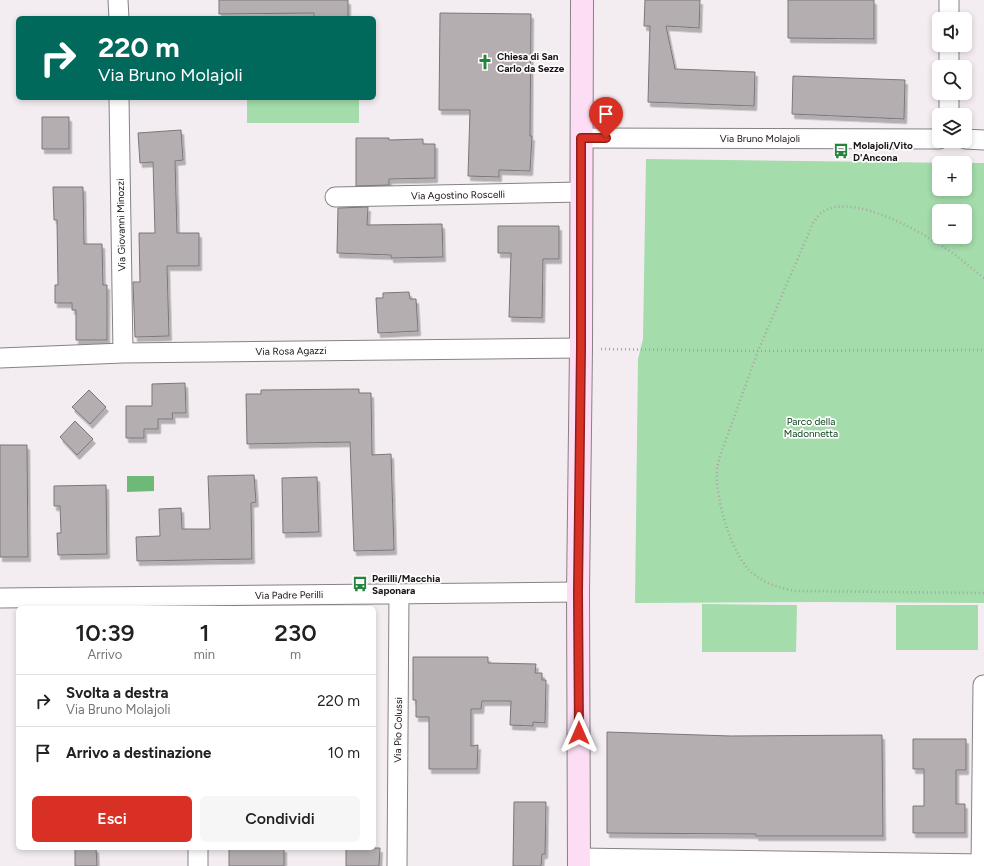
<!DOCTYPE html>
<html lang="it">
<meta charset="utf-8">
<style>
body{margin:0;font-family:Figtree,sans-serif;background:#f6f6f6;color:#222;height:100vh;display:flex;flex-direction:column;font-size:15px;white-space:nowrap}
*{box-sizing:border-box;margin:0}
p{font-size:13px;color:#767676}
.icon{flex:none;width:22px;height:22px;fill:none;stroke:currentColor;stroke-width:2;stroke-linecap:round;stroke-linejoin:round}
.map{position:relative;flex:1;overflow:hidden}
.sheet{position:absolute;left:16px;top:606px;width:360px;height:244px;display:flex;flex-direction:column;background:#fff;border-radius:6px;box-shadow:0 2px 6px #0003}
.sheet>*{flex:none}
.hud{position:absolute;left:16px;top:16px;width:360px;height:84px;border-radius:6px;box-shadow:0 2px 6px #0003;background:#00695c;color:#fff;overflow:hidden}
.fabs{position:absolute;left:932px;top:12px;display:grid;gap:8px}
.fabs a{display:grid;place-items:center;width:40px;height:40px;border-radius:6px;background:#fff;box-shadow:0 2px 6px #0003;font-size:20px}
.pin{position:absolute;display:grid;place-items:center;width:34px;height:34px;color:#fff;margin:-41px -17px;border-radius:50% 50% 50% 0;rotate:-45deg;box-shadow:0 0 4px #0007}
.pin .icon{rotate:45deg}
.me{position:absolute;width:44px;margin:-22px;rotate:0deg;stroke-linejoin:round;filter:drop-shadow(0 0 3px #0008)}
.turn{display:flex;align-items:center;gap:14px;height:84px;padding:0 16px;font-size:18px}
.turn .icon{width:52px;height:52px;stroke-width:2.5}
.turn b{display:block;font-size:28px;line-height:34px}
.eta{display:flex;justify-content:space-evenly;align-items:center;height:68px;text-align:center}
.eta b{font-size:24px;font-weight:600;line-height:28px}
.action{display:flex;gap:8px;margin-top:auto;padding:8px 16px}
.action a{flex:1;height:46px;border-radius:6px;background:#d93025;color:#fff;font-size:16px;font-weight:600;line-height:46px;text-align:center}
.action a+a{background:#f6f6f6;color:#222}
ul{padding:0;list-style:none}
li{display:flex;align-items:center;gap:12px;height:52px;padding:0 16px;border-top:1px solid #e0e0e0}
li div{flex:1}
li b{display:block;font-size:15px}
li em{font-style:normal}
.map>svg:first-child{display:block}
.green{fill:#a4dcab;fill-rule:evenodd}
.water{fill:#6db978}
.building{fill:#b4aeb1;stroke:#7b7679;filter:url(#shadow)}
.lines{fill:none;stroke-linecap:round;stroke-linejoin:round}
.street-casing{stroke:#878285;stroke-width:21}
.secondary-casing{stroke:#878285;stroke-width:24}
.path{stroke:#a8a3a6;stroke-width:2.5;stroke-dasharray:1 3;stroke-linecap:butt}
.street{stroke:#fff;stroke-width:19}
.secondary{stroke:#fcddf3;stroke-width:22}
.route-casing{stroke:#8d1f18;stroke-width:10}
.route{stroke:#d93025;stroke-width:7}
.labels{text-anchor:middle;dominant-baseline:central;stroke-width:3.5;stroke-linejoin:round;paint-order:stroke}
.poi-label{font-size:10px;font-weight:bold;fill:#151314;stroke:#fefcfd;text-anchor:start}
.street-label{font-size:10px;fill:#151314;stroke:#fefcfd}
.park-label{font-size:10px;fill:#023d14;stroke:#fefcfd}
</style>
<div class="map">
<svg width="984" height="866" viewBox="0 0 984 866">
<defs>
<filter id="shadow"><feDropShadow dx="2.5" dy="4.5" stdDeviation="0" flood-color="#0004"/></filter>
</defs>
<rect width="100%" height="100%" fill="#f3edf1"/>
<!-- green -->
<path class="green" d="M247 98H359V123H247Z
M646 159 960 163H939V189H965V163H984V603L822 602 635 603 638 359 643 339ZM939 211H965V237H939Z
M702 604 797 605 796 652H702Z
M896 605H978V650H896Z"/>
<!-- water -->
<path class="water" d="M127 476H154V491L127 492Z"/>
<!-- building -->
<path class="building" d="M219 0H348V18H314V13L219 14Z
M645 0H700L699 28 666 26 675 69 755 72 754 106 648 102 650 26H644Z
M788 0H874V39L788 38Z
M440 13 531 14 530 136H532L530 171 499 170V177L468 176 470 110H439Z
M793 76 905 80 904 119 792 114Z
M42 117H69V149H42Z
M181 130 183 160 175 161 177 233H199V266H167L169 336 135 337 133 282H140L139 233H155L153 162 140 163 138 133Z
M356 138H389V140L423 139V144H435V178L389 179V185L356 186Z
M53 187H83L84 244H102L103 285H107V340H76V310H72V303H55V285H58L57 220H54Z
M368 207 367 225 442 224 443 257 391 258V255L337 253 338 208Z
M498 226H559V259H543L542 318 509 317 511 253H498Z
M409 292 410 299H416L418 331 378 333 376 298H383V293Z
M185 383 186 413H172L173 419H158V429H144V438H126V406H152V384Z
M359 389V393H371L372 455 391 454 394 550 354 551 350 442 247 444 246 394H261V390Z
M89 390 106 407 90 424 72 407Z
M75 421 93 439 77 455 60 437Z
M0 445H27L28 557H0Z
M254 475 256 502 251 503 252 559 137 561 136 537 160 536 159 509 181 508 182 529H210L208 476Z
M317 477 319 532 283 533 282 478Z
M106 485 107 554 58 555 57 533H61L60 506H54V486Z
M413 657H488V663L536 664 535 673H542V680H546L545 723 533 722V726L510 725 511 701H482L481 709H471V746L478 745 477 769H429V717H416V700H413Z
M607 732 731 736 882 735 883 836H756V834L607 833Z
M913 739H966V770H956V804H965V833H913V806H924V769H913Z
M514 802H546L545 854H542L541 866H513Z
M75 848H96L97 866H75Z
M229 848H284V866H229Z
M346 848H380L379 866H346Z"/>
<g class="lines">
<defs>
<path id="street" d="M118 0 119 18
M949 0V19
M949 45V67
M949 93V115
M119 98 123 353
M581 138 939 139
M965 139 984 140
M335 197 581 192
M0 358 123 353 581 348
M0 598 578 592
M579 858 984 864
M198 866V848
M397 866 399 594
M981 866 983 685"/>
<path id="secondary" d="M579 866 578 592 581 348 582 0"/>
</defs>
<!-- street casing -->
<use href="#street" class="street-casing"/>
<!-- secondary casing -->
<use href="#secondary" class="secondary-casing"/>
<!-- path -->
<path class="path" d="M984 278C971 268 959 257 945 248 920 231 856 195 826 210 820 212 817 218 813 223L758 351 720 456C719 461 717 466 717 471 715 498 732 559 755 575 766 584 781 588 795 591L984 593
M601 349 758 351 984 350"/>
<!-- street -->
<use href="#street" class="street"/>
<!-- secondary -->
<use href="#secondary" class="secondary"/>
</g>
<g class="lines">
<defs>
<path id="route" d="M579 733 578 592 581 348V138H606"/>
</defs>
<!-- route casing -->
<use href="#route" class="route-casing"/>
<!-- route -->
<use href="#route" class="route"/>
</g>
<!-- icons -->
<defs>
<symbol id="church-bare" viewBox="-9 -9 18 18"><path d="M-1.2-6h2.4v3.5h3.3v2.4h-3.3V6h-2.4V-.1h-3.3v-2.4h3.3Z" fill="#21863b" stroke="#fefcfd" stroke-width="2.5" paint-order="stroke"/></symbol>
<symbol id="bus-bare" viewBox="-9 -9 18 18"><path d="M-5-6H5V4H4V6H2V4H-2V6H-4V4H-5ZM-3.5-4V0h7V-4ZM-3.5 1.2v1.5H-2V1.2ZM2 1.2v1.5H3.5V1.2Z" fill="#21863b" stroke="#fefcfd" stroke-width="2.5" paint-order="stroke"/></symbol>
</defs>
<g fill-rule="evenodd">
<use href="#church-bare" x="474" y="51" width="22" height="22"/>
<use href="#bus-bare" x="830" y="140" width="22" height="22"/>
<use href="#bus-bare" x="349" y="573" width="22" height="22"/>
</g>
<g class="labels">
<!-- poi labels -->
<g class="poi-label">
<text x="497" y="56">Chiesa di San<tspan x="497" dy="12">Carlo da Sezze</tspan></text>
<text x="853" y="145">Molajoli/Vito<tspan x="853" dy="12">D'Ancona</tspan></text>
<text x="372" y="578">Perilli/Macchia<tspan x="372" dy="12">Saponara</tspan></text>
</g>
<!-- street labels -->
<g class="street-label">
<text x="760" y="138">Via Bruno Molajoli</text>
<text transform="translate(458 195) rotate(-1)">Via Agostino Roscelli</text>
<text transform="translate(121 225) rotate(-91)">Via Giovanni Minozzi</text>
<text transform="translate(291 351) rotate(-1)">Via Rosa Agazzi</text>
<text transform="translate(289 595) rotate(-1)">Via Padre Perilli</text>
<text transform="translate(398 730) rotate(-89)">Via Pio Colussi</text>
</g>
<!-- park labels -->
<g class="park-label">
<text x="811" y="421">Parco della<tspan x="811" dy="12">Madonnetta</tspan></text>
</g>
</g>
</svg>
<div class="fabs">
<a><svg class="icon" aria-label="sound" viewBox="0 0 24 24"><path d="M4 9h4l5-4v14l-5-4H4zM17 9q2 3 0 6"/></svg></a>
<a><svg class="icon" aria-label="search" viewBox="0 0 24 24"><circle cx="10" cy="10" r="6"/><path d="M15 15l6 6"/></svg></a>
<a><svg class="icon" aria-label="layers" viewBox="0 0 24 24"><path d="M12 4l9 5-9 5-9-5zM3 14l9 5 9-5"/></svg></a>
<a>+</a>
<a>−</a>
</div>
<div class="pin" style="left:606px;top:138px;background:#d93025"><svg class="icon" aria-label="arrive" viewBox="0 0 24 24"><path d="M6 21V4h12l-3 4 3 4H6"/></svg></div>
<svg class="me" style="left:579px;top:733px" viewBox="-20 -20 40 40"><path d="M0-17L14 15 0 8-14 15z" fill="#d93025" stroke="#fff" stroke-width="4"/></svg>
<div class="hud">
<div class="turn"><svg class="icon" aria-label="right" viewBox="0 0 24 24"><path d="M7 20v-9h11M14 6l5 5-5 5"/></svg><div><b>220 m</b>Via Bruno Molajoli</div></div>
</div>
<section class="sheet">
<div class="eta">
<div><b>10:39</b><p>Arrivo</p></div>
<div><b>1</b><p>min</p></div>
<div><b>230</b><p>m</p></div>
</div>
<ul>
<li><svg class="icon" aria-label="right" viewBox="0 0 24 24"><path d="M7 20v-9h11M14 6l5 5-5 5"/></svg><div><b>Svolta a destra</b><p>Via Bruno Molajoli</p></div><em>220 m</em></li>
<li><svg class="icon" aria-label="arrive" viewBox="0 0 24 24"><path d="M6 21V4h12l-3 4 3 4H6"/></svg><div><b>Arrivo a destinazione</b></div><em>10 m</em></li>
</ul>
<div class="action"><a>Esci</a><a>Condividi</a></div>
</section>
</div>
